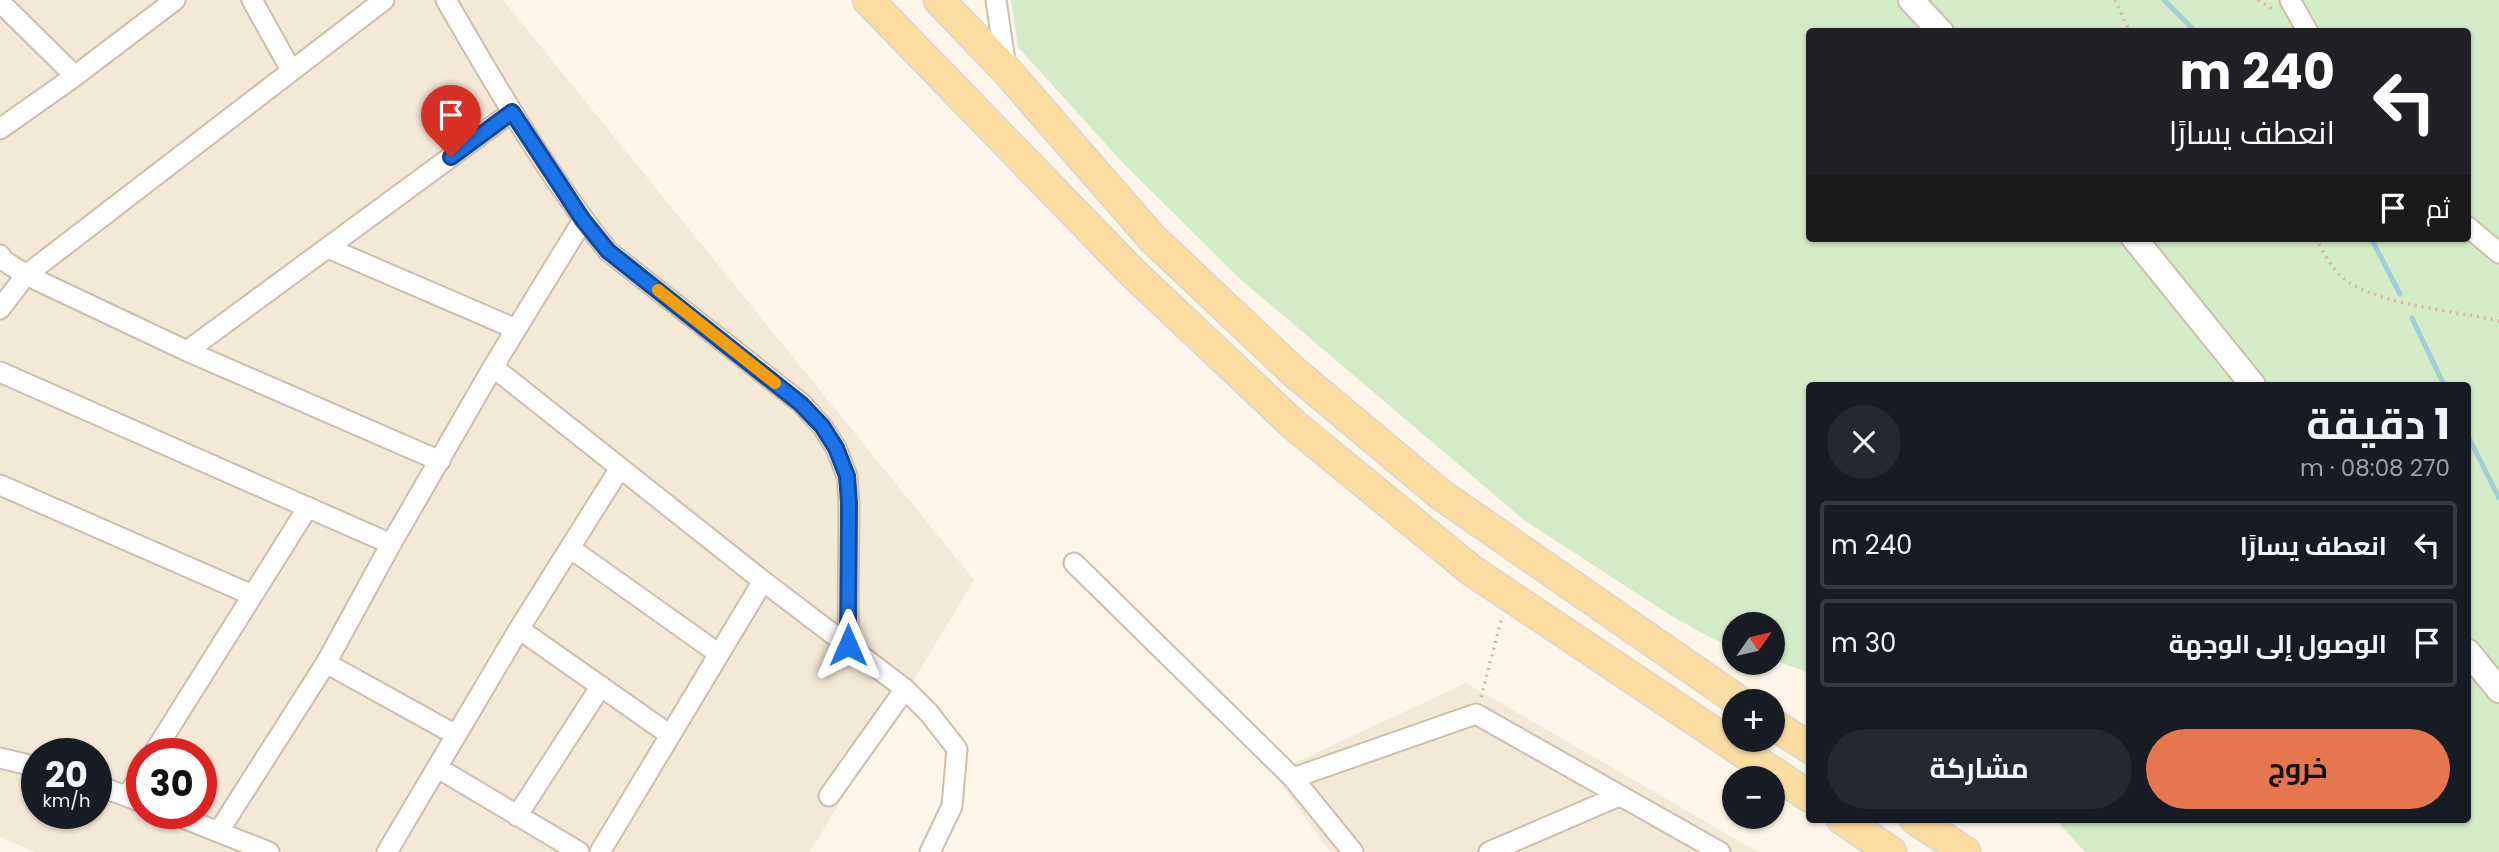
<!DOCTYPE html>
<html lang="ar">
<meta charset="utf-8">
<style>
body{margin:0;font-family:Poppins,Cairo,sans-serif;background:#242831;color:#f1f3f6;direction:rtl;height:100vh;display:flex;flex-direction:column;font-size:26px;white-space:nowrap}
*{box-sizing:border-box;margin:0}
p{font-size:23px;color:#9ea1a6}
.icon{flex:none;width:38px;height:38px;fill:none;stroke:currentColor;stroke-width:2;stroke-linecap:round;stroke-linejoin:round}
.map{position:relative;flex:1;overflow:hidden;direction:ltr}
.details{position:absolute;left:1806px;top:382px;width:665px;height:441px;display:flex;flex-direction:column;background:#171b24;border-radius:7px;box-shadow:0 2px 5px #0004;direction:rtl}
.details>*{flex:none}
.top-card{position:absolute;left:1806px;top:28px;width:665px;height:214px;border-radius:7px;box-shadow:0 2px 5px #0004;direction:rtl;background:#202124;color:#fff;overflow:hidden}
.needle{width:46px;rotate:56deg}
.fabs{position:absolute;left:1722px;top:612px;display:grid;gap:14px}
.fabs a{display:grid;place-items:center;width:63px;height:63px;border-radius:50%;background:#171b24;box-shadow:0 2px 5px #0004;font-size:35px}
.speed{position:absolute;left:21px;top:738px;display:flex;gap:14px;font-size:35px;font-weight:700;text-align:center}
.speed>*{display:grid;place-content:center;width:91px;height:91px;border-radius:50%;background:#171b24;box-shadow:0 2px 5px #0004;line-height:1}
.speed small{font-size:18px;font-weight:400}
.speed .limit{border:10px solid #d22;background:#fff;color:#111}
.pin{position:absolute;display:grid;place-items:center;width:60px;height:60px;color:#fff;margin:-72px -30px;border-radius:50% 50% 50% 0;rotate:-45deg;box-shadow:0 0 7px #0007}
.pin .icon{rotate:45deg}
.me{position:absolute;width:77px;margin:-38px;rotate:0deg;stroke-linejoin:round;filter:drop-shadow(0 0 5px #0008)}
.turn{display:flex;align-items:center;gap:24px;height:147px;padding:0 21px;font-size:32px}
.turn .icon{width:91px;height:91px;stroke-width:2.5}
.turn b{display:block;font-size:49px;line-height:60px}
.then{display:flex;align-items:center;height:66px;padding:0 21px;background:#0003;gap:14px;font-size:26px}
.round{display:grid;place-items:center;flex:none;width:74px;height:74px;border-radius:37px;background:#242831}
.headline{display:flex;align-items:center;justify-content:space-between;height:119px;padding:0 21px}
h1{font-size:42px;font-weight:700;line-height:52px}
.cta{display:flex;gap:14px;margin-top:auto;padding:14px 21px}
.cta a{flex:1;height:80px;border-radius:42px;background:#e6764e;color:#111;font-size:28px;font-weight:700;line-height:80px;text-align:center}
.cta a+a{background:#242831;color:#f1f3f6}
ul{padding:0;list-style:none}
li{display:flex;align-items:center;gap:21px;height:88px;margin:0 14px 10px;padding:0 7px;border:4px solid #363941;border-radius:7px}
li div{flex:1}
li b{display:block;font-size:26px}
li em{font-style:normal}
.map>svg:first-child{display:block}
.residential{fill:#f4e8d6;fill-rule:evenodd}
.green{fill:#d3ebc6;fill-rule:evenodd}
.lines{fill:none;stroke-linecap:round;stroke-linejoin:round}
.stream{stroke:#a2ced9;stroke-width:5}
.minor-casing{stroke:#cfbead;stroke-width:23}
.tertiary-casing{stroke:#cfbead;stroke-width:28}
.primary-casing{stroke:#dcd5d0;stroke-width:33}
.path{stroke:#d8b9a2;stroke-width:3.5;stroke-dasharray:2 5;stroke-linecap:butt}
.minor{stroke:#fff;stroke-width:19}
.tertiary{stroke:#fff;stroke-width:24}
.primary{stroke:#fbdda1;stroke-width:30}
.route-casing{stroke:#114b97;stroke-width:18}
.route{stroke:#1a73e8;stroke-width:12}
.slow{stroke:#f59e0b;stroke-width:12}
</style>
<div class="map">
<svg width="2499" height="852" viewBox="0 0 2499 852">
<rect width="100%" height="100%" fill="#fdf6e8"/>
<!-- residential -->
<path class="residential" d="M0 0H503L974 580 810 852H36L0 837ZM37 754H96V814H37ZM142 754H201V814H142Z
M1466 683 1758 852H1330L1273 773Z"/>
<!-- green -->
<path class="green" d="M1011 0H2499V852H2085L2055 819H2468V385H1810L1809 673 1773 660V625H1734V647L1709 637 1670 615 1524 520 1238 277 1122 162 1018 47ZM1810 32H2468V238H1810Z"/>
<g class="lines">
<!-- stream -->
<path class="stream" d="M2164 0 2196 32
M2371 238 2400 294
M2412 318 2444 385
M2468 436 2499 498"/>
<defs>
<path id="minor" d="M252 0 291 70
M446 0C496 86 546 173 608 251L801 403 822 426 836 448 847 476 849 503 848 645
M996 0 1006 68
M2290 0 2308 32
M0 2 75 76
M0 129 75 76 175 0
M2468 227 2499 253
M328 248 516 329
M0 255 3 260 26 275 187 351 440 461
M0 309 26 275 384 0
M187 351 512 112
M493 367 763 581 905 689 929 713 957 749 952 806 930 852
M0 372 391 544
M0 485 252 595
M570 548 719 654
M1074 563 1293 778 1353 852
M519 629 670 735
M326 663 456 735
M153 754 308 507
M0 758 37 767
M438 768 579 852
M1293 778 1476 714 1720 852
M96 785 142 802
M127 796 142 773
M829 796 905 689
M173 814 269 852
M517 816 601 686
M219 831 326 663 391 544 493 367 583 220
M387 852 519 629 620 468
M600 852 763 581
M1489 852 1619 796"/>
<path id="tertiary" d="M1911 0 1941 32
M2134 238 2253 385
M2468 652 2499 690"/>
<path id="primary" d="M868 0 1133 273 1294 425 1471 570 1810 797
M939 0 1006 70 1152 238 1294 372 1440 494 1740 702
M1773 724 1810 748
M1842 819 1891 852
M1915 819 1965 852"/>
</defs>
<!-- minor casing -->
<use href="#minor" class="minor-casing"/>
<!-- tertiary casing -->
<use href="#tertiary" class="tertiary-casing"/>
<!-- primary casing -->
<use href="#primary" class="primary-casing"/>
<!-- path -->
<path class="path" d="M2115 0 2130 32
M2258 0 2274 10
M2316 238C2323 252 2331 268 2343 278 2376 305 2457 311 2499 321
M1481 697 1502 617"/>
<!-- minor -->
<use href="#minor" class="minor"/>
<!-- tertiary -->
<use href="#tertiary" class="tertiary"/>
<!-- primary -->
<use href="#primary" class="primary"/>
</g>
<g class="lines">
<defs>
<path id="route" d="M451 157 512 112 583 220 608 251 801 404 822 426 836 448 847 476 849 503 848 645"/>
</defs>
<!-- route casing -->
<use href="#route" class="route-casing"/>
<!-- route -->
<use href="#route" class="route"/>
<!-- slow -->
<path class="slow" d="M658 290 775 383"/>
</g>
</svg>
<div class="fabs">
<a><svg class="needle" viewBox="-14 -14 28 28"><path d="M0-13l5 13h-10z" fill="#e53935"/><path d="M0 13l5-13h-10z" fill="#9ea1a6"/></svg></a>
<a>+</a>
<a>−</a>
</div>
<div class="speed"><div>20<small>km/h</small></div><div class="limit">30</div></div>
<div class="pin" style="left:451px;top:157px;background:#d93025"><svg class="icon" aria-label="arrive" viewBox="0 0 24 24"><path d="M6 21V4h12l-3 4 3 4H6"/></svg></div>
<svg class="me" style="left:848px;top:645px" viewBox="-20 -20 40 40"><path d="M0-17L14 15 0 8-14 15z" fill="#1a73e8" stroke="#fff" stroke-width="4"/></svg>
<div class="top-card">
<div class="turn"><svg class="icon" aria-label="left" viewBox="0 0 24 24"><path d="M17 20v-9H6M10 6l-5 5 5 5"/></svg><div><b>240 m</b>انعطف يسارًا</div></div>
<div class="then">ثم<svg class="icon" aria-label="arrive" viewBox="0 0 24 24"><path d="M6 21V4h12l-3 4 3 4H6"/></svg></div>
</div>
<section class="details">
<div class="headline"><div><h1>1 دقيقة</h1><p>270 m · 08:08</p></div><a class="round"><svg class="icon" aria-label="close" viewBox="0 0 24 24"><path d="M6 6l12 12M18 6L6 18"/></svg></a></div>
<ul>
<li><svg class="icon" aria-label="left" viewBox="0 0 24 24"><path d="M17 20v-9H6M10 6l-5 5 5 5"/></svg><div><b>انعطف يسارًا</b></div><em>240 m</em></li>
<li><svg class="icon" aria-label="arrive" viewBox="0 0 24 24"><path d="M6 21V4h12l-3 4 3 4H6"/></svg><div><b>الوصول إلى الوجهة</b></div><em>30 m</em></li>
</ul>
<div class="cta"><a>خروج</a><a>مشاركة</a></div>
</section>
</div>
